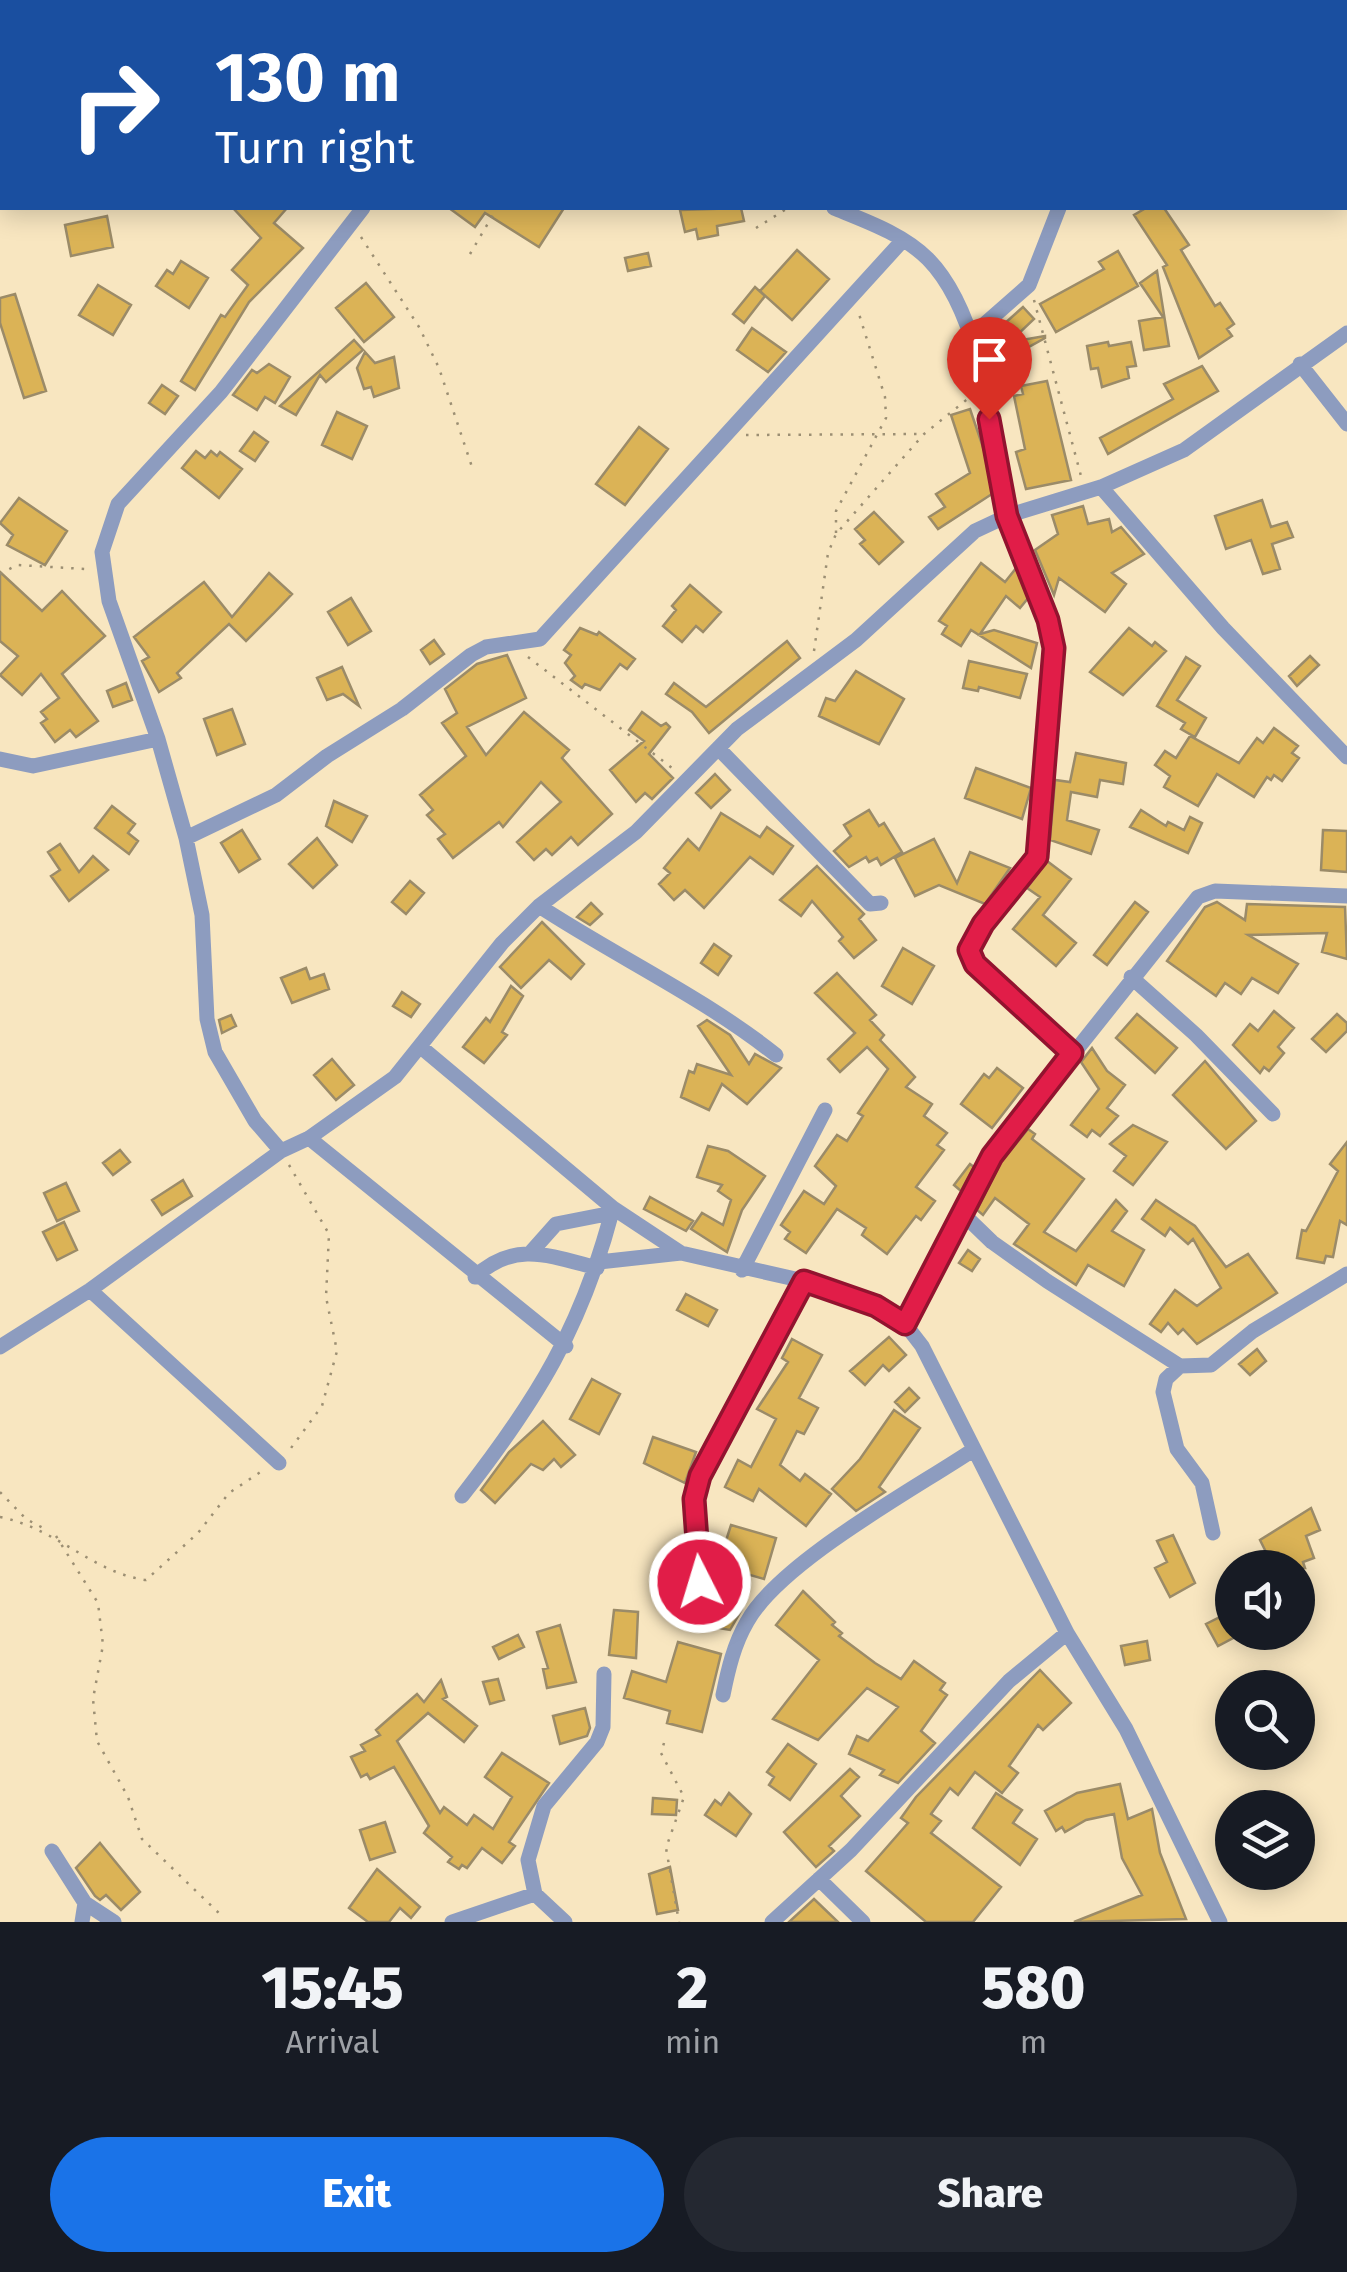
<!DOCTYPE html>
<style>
body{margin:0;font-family:"Fira Sans",sans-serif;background:#242831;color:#f1f3f6;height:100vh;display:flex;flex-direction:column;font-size:38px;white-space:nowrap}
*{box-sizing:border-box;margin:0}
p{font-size:32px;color:#9ea1a6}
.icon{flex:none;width:55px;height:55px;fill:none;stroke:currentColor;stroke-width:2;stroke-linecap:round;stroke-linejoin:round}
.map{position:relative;height:1922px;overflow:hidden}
.details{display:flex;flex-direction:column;background:#171b24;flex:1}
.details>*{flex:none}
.top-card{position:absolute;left:0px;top:0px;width:1348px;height:210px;box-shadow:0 5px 25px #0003;background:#1a4fa0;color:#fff;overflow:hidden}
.controls{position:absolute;left:1215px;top:1550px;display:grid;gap:20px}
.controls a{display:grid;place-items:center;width:100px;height:100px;border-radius:50%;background:#171b24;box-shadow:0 5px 25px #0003;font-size:50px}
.pin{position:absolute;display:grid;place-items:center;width:85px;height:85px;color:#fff;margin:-102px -42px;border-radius:50% 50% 50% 0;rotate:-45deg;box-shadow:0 0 10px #0007}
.pin .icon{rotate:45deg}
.me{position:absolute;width:110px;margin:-55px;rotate:355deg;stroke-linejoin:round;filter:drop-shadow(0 0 8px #0008)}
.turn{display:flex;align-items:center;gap:35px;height:210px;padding:0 50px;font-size:45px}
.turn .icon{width:130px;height:130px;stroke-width:2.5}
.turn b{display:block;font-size:70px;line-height:85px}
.eta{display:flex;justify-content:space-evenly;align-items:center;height:170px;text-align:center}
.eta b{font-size:60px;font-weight:800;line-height:70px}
.action{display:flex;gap:20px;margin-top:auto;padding:20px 50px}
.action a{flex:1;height:115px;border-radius:60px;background:#1a73e8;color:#fff;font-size:40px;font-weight:800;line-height:115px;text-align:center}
.action a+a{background:#242831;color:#f1f3f6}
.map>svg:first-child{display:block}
.building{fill:#dbb356;stroke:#9b8b68;stroke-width:2.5}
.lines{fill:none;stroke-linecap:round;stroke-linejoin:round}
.path{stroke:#9c8f73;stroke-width:2.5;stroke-dasharray:2.5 8;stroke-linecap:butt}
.street{stroke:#8d9cbf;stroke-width:15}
.route-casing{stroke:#92132f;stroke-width:25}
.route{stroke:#e11d48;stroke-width:18}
</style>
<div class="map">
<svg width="1347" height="1922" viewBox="0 0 1347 1922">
<rect width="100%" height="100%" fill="#f8e6c0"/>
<!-- building -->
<path class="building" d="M233 208H287L274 223 303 248 249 302 195 390 181 381 221 315 225 317 248 285 232 270 261 238Z
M449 208H564L539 247 485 213 475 227Z
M741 208 744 221 717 226 718 235 698 239 696 229 685 232 680 210Z
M1146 208H1164L1189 245 1181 250 1215 306 1220 303 1234 324 1227 329 1232 336 1199 358 1163 267 1167 265 1134 215Z
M107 216 113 247 71 256 65 225Z
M797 250 829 279 792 320 760 291Z
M1118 251 1138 286 1056 332 1040 304 1104 269 1099 262Z
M648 253 651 266 628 271 625 258Z
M181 261 208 278 189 308 156 286 167 270 173 274Z
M1157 271 1169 346 1144 350 1139 321 1163 317 1140 283Z
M366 283 394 317 364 342 336 308Z
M98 285 131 305 113 335 79 315Z
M755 287 765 296 744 323 733 314Z
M15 294 46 391 24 398 0 323V298Z
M1023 307 1034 319 1016 336 1004 324Z
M752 328 786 352 768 372 737 350Z
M1045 336V338L996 365 992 345Z
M354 340 363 350 326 382 320 375 296 415 280 406Z
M1108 342 1109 346 1131 342 1136 366 1127 367 1129 378 1102 387 1098 368 1091 369 1087 346Z
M365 352 375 363 394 357 399 388 374 397 371 387 364 389 357 368Z
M269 364 290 377 275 403 265 397 257 410 233 395 252 370 257 373Z
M1202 366 1218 391 1108 454 1100 438 1173 399 1164 384Z
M1047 381 1071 480 1026 489 1016 452 1025 449 1014 396 1023 394 1021 386Z
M162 385 178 396 165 414 149 403Z
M970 409 986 456 992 494 938 529 929 517 945 507 936 494 970 473 951 415Z
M337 412 367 426 352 459 322 445Z
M639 427 668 449 625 505 596 484Z
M254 432 268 442 255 461 240 451Z
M196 451 205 458 211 451 217 456 220 452 242 469 219 498 182 468Z
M19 498 67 531 45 565 7 545 13 535 0 523Z
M1262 500 1271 527 1287 522 1293 537 1272 544 1280 569 1263 574 1251 540 1226 549 1215 516Z
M1083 506 1088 524 1109 519 1112 532 1121 527 1144 554 1112 573 1126 584 1105 612 1059 578 1054 595 1035 550 1058 534 1052 515Z
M874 512 903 542 879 564 860 544 865 540 855 529Z
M981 563 1005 582 1017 567 1029 597 1020 608 1006 596 980 634 994 630 1037 643 1031 668 971 630 961 646 942 634 947 626 939 621Z
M0 572 42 611 62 591 105 636 62 674 98 721 76 737 70 730 55 742 41 723 47 719 41 712 59 698 41 674 22 695 0 675 18 656 0 641Z
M269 573 292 594 273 614 246 641 229 624 177 673 181 678 159 692 142 661 149 657 134 637 204 582 232 617Z
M690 585 721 612 703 632 696 626 682 642 663 626 676 610 672 606Z
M351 598 371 631 348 645 328 612Z
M580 628 597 635 599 632 635 659 627 669 620 664 600 690 585 684 582 688 571 680 575 676 565 663 571 655 564 650Z
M1129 628 1152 646 1155 642 1166 651 1123 695 1090 672Z
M434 640 444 654 430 664 421 650Z
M787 641 800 658 709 733 692 712 666 694 674 683 706 707Z
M507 655 526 698 467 727 486 755 524 712 569 750 562 758 612 814 578 845 571 837 552 855 546 849 534 860 517 842 561 802 541 782 503 827 499 822 453 858 438 839 445 834 427 815 433 810 420 795 466 756 442 723 457 713 445 689 477 664Z
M1310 656 1319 665 1297 686 1289 676Z
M1186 657 1200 666 1177 700 1206 718 1195 737 1181 729 1185 723 1157 706Z
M969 661 1027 674 1020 698 979 687 978 691 963 688Z
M342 667 359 706 343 694 327 700 317 678Z
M856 671 904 699 879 744 819 716 826 698 835 701Z
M126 683 132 700 113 707 107 691Z
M232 709 245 744 217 755 204 719Z
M642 712 661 726 666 723 670 727 649 754 673 778 652 799 645 793 636 802 610 770 644 741 629 730Z
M1274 728 1298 746 1292 753 1299 758 1282 781 1274 775 1271 780 1267 777 1254 797 1217 774 1198 806 1164 787 1170 776 1155 765 1165 751 1176 758 1190 736 1239 763 1257 738 1263 743Z
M1076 753 1126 763 1123 784 1100 780 1097 797 1071 792 1067 820 1099 830 1091 854 1050 840 1055 780 1070 782Z
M976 768 1031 788 1022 819 965 798Z
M715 774 730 790 711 808 696 793Z
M334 801 367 816 352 842 326 826Z
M112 806 135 824 128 833 138 841 129 854 95 828Z
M869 810 879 826 884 823 902 852 881 865 877 858 869 862 866 857 849 867 834 851 851 836 844 825Z
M1141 810 1166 826 1168 822 1184 830 1190 817 1202 823 1188 853 1130 827Z
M721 813 760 837 767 827 793 846 773 874 750 857 704 908 685 890 674 900 659 884 670 873 664 868 688 839 699 850Z
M242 830 260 859 239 872 221 843Z
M1323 830 1347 831V872L1321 870Z
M317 838 337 865 313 888 289 864Z
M934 839 957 883 970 852 1010 868 985 904 939 885 915 896 895 858Z
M60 844 79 872 93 856 108 870 69 901 51 876 60 870 48 852Z
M1047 861 1071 879 1043 915 1076 943 1056 966 1013 929 1040 897 1027 888Z
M817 866 864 914 859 919 876 940 854 958 839 941 843 937 812 901 801 916 780 900Z
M410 881 424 893 406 914 392 902Z
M1135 902 1148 912 1107 965 1094 955Z
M1217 902 1245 920 1247 904 1345 907 1347 959 1322 952 1327 933 1248 935 1298 964 1278 993 1252 978 1241 994 1225 983 1216 996 1167 961 1205 907Z
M591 903 602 914 590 925 577 917Z
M542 922 584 964 571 979 549 960 521 988 500 967Z
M714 944 731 956 718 975 701 963Z
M903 948 934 966 912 1004 882 986Z
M306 968 310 979 324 974 329 989 292 1003 281 978Z
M837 973 876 1015 870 1020 884 1035 880 1040 915 1077 906 1087 932 1104 924 1116 947 1133 937 1145 944 1150 916 1187 935 1201 921 1220 916 1216 887 1254 862 1235 866 1228 837 1209 806 1253 785 1239 790 1232 781 1225 804 1191 824 1204 836 1186 815 1166 837 1135 847 1141 863 1116 858 1113 888 1069 867 1047 840 1072 828 1059 855 1033 815 993Z
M511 986 523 996 502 1032 507 1035 484 1063 463 1047 486 1018 490 1022Z
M402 992 420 1004 411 1017 393 1006Z
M1274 1011 1294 1028 1278 1047 1284 1053 1269 1071 1264 1067 1260 1073 1233 1045 1250 1024 1258 1031Z
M1137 1014 1177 1048 1155 1073 1116 1038Z
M1337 1014 1347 1023V1031L1326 1052 1312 1039Z
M231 1015 236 1026 222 1033 219 1020Z
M707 1020 730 1035 749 1064 755 1054 781 1068 747 1104 722 1084 709 1110 681 1097 689 1071 694 1073 697 1064 731 1075 698 1026Z
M1092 1048 1107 1071 1125 1085 1107 1108 1118 1116 1100 1136 1092 1130 1087 1137 1071 1125 1099 1089 1081 1062Z
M332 1059 354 1085 336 1100 314 1075Z
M1205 1061 1256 1121 1226 1149 1173 1095Z
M997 1068 1023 1088 992 1128 961 1104 984 1074 989 1078Z
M1133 1125 1167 1142 1133 1185 1114 1171 1126 1156 1110 1144Z
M1028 1129 1035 1134 1032 1139 1084 1179 1044 1232 1076 1251 1116 1200 1127 1211 1112 1231 1144 1250 1124 1286 1088 1265 1076 1285 1014 1244 1029 1224 995 1198 983 1215 977 1210 1001 1162Z
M1347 1142V1225L1340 1221 1333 1257 1326 1256 1324 1263 1297 1258 1302 1230 1306 1231 1338 1171 1330 1164Z
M708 1146 728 1151 765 1176 742 1210 727 1252 691 1229 702 1213 723 1225 731 1200 718 1191 722 1185 697 1177Z
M120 1150 130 1162 113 1175 103 1163Z
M970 1164 974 1167 961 1191 954 1185Z
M183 1180 192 1196 162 1215 152 1200Z
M66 1183 79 1211 57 1221 44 1193Z
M650 1197 693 1221 686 1231 644 1209Z
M1156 1200 1195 1226 1226 1267 1248 1254 1277 1293 1197 1344 1183 1329 1178 1334 1168 1323 1161 1332 1150 1324 1175 1290 1197 1306 1221 1288 1193 1239 1188 1244 1170 1228 1165 1236 1142 1219Z
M64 1222 77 1250 57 1260 43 1232Z
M968 1250 980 1259 972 1271 959 1263Z
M686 1294 717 1310 708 1326 677 1310Z
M889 1337 906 1355 889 1371 883 1365 865 1385 850 1371Z
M792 1339 822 1355 799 1398 818 1408 804 1434 797 1431 780 1465 800 1481 805 1474 831 1494 806 1526 759 1489 753 1501 725 1487 738 1460 751 1467 776 1419 757 1409 788 1362 782 1358Z
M1257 1349 1266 1361 1250 1375 1239 1364Z
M592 1379 620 1394 599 1434 570 1419Z
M909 1388 919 1398 905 1412 895 1402Z
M894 1410 920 1428 879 1487 885 1492 856 1511 832 1489 860 1459Z
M543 1421 575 1455 561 1467 554 1459 543 1470 531 1464 495 1503 481 1490 509 1452Z
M653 1437 696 1452 685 1483 644 1463Z
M1311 1508 1320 1530 1306 1536 1314 1558 1303 1562 1305 1568H1274L1260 1540Z
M731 1525 776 1538 764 1579 747 1574 742 1609 730 1630 669 1620 673 1595 707 1600Z
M1173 1535 1195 1583 1170 1597 1155 1568 1167 1562 1157 1541Z
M803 1591 835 1622 832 1625 842 1633 839 1636 875 1663 901 1679 914 1661 945 1683 940 1690 947 1695 921 1731 935 1743 898 1783 880 1775 884 1770 849 1754 857 1736 868 1741 898 1707 867 1688 818 1740 773 1719 819 1660 776 1625Z
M614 1610 638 1612 636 1658 609 1655Z
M1226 1614 1237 1636 1218 1646 1206 1624Z
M560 1625 576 1682 547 1688 543 1669 548 1668 537 1632Z
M518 1635 524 1647 499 1659 493 1647Z
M1147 1641 1150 1660 1125 1665 1121 1646Z
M678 1642 721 1654 702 1732 667 1723 670 1711 624 1698 632 1671 666 1682Z
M1040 1670 1071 1703 1043 1730 1038 1725 1009 1766 1018 1773 1002 1793 975 1772 958 1795 950 1788 931 1814 941 1821 931 1833 1001 1887 973 1922H926L866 1871 908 1823 901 1818 916 1797Z
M498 1679 504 1700 490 1704 483 1682Z
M441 1680 447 1697 443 1699 477 1726 464 1742 428 1713 397 1741 440 1813 444 1807 467 1825 474 1815 493 1829 512 1797 485 1777 502 1753 549 1783 509 1842 515 1846 502 1863 482 1848 467 1868 462 1865 459 1869 448 1862 452 1857 424 1833 429 1826 394 1767 370 1779 367 1774 361 1777 351 1757 365 1751 361 1745 380 1735 376 1730 417 1694 424 1702Z
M585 1708 590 1728 587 1736 560 1744 553 1716Z
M788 1744 816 1764 790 1800 769 1785 774 1777 767 1772Z
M850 1769 859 1777 841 1796 860 1816 829 1846 834 1851 816 1867 784 1832Z
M1120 1784 1128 1819 1152 1809 1160 1853 1186 1919 1074 1922 1142 1895 1122 1858 1114 1814 1086 1820 1065 1832 1062 1827 1056 1831 1045 1811 1077 1793Z
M729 1793 751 1814 736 1836 705 1815 715 1800 721 1805Z
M996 1793 1022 1810 1013 1823 1037 1839 1020 1865 973 1828Z
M653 1798 677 1800 676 1815 652 1814Z
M385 1822 395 1852 370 1860 360 1830Z
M100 1843 140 1892 121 1910 106 1895 100 1900 95 1896 76 1868Z
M670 1867 678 1910 657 1914 649 1874Z
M377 1869 420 1907 411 1918 400 1908 389 1922H368L349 1908Z
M814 1899 838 1922H789Z"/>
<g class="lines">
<!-- path -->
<path class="path" d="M238 0 240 2
M756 228 788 208
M361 237 419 327 439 368 473 470
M470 254 497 208
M1034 300 1081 476
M746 435 923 434
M836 533V511L886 418 885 397 859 314
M0 574 17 565 86 569
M814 651 828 553 836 534 924 434 970 397
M528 657 676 771
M289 1165 329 1234 326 1297 337 1351 322 1406 291 1448
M0 1492 26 1519 45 1529
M0 1517C56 1528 93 1573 146 1580L198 1533 229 1493 262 1471
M56 1536 98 1603 103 1645 93 1699 97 1741 128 1797 142 1839 224 1918
M664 1743 661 1753 684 1797 666 1848 679 1922"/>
<!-- street -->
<path class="street" d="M438 0 445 2
M682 0 684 2
M1034 0 1035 2
M184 2 185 0
M758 2 760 0
M1097 2 1098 0
M1345 44 1347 43
M834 208C866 221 903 234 928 259 984 316 993 440 1007 516
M970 337 1029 285 1059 208
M1300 364 1347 424
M1101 487 1223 628 1347 757
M1010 515 1049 620 1054 648 1037 857 983 925 969 950 975 964 1072 1053
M719 749 870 904 881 903
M0 759 33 766 158 739
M186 838 276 795 327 756 402 709 471 655 486 647 540 639 903 240
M539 906C617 957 703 997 776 1055
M1131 977 1196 1035 1273 1114
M422 1048 613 1208 681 1253 804 1281 876 1305 905 1324 922 1346 1067 1633 1126 1729 1220 1922
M309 1138 566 1346
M281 1151 255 1121 215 1052 207 1019 202 915 186 838 158 739 109 601 102 552 118 504 221 392 363 208
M962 1213 992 1242 1047 1281 1180 1366 1211 1365 1253 1331 1347 1274
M532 1251 556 1224 612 1213
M599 1262 681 1253
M742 1270 825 1110
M475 1277C514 1240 551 1256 597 1268
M90 1290 279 1463
M905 1324 992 1156 1198 897 1215 891 1347 896
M0 1347 90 1290 281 1151 309 1138 395 1077 502 943 539 906 636 832 737 729 856 640 975 531 1007 516 1101 487 1184 450 1347 333
M1180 1366 1166 1379 1163 1392 1177 1449 1202 1483 1213 1533
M462 1496C537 1400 582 1327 613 1208
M700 1582 695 1499 700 1475 804 1281
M723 1695C728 1670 734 1644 747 1622 780 1562 913 1490 973 1450
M52 1851 85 1903 82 1922
M819 1879 863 1922
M85 1903 114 1922
M452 1922 535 1894
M565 1922 535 1894 528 1860 544 1806 597 1742 603 1727 604 1674
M772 1922 851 1850 1009 1681 1067 1633"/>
</g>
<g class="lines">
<defs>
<path id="route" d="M700 1582 694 1499 700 1476 804 1281 876 1306 905 1324 992 1156 1072 1053 975 964 969 950 983 924 1037 857 1054 648 1048 620 1007 516 989 419"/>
</defs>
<!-- route casing -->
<use href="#route" class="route-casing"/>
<!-- route -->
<use href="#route" class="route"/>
</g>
</svg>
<div class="controls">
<a><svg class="icon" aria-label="sound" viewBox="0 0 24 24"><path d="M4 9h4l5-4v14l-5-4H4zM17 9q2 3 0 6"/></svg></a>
<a><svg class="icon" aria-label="search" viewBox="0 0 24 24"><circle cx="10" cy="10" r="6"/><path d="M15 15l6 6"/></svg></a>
<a><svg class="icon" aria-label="layers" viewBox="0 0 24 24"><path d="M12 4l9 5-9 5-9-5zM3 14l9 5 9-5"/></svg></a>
</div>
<div class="pin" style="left:989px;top:419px;background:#d93025"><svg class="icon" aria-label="arrive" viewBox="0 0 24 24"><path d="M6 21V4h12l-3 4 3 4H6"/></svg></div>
<svg class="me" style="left:700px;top:1582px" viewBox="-20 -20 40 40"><circle r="17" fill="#e11d48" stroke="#fff" stroke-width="3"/><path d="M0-11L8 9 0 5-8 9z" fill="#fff"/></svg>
<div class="top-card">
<div class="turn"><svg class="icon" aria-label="right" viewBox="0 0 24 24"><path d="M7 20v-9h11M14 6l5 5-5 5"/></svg><div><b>130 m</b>Turn right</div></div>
</div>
</div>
<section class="details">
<div class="eta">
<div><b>15:45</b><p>Arrival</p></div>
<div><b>2</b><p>min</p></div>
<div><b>580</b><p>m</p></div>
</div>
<div class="action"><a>Exit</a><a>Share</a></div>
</section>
